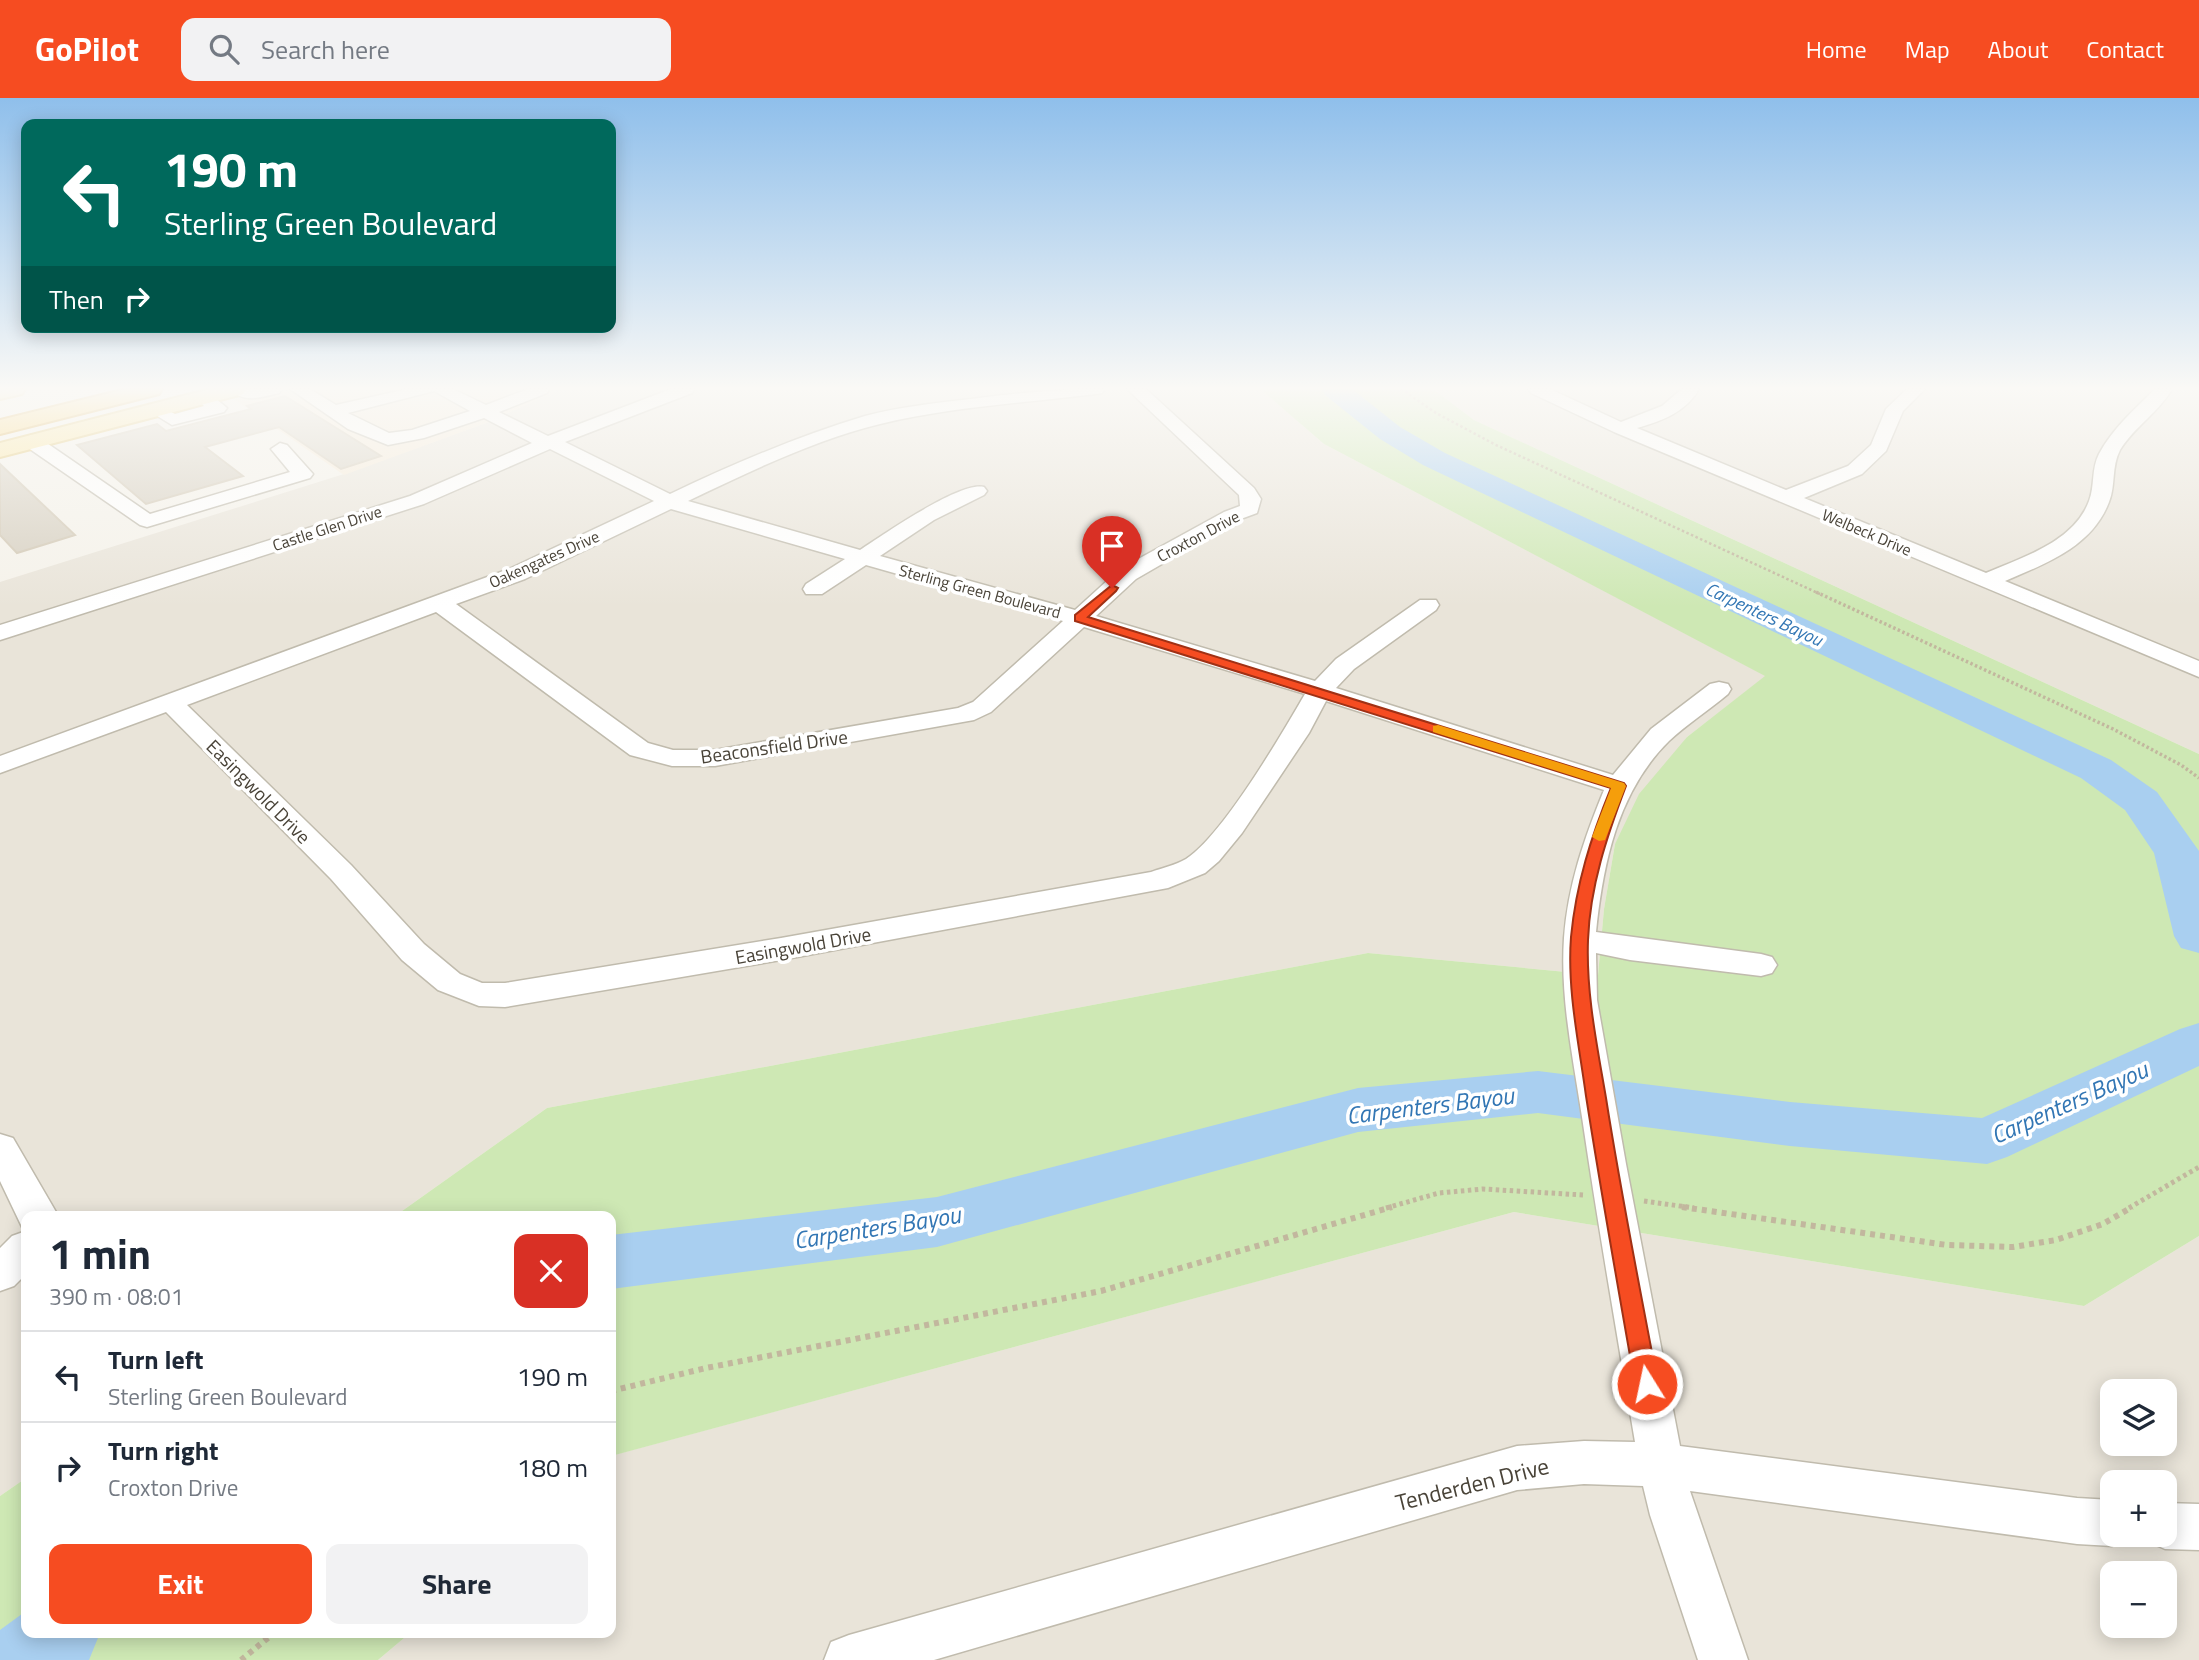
<!DOCTYPE html>
<meta charset="utf-8">
<style>
body{margin:0;font-family:"Titillium Web",sans-serif;background:#f2f2f3;color:#1f2937;height:100vh;display:flex;flex-direction:column;font-size:26px;white-space:nowrap}
*{box-sizing:border-box;margin:0}
p{font-size:23px;color:#747a83}
.icon{flex:none;width:38px;height:38px;fill:none;stroke:currentColor;stroke-width:2;stroke-linecap:round;stroke-linejoin:round}
.map{position:relative;flex:1;overflow:hidden}
.side{position:absolute;left:21px;top:1113px;width:595px;height:427px;display:flex;flex-direction:column;background:#fff;border-radius:14px;box-shadow:0 4px 18px #0003}
.side>*{flex:none}
.hud{position:absolute;left:21px;top:21px;width:595px;height:214px;border-radius:14px;box-shadow:0 4px 18px #0003;background:#00695c;color:#fff;overflow:hidden}
.tools{position:absolute;left:2100px;top:1281px;display:grid;gap:14px}
.tools a{display:grid;place-items:center;width:77px;height:77px;border-radius:14px;background:#fff;box-shadow:0 4px 18px #0003;font-size:35px}
.pin{position:absolute;display:grid;place-items:center;width:60px;height:60px;color:#fff;margin:-72px -30px;border-radius:50% 50% 50% 0;rotate:-45deg;box-shadow:0 0 7px #0007}
.pin .icon{rotate:45deg}
.me{position:absolute;width:77px;margin:-38px;rotate:350deg;stroke-linejoin:round;filter:drop-shadow(0 0 5px #0008)}
.turn{display:flex;align-items:center;gap:24px;height:147px;padding:0 28px;font-size:32px}
.turn .icon{width:91px;height:91px;stroke-width:2.5}
.turn b{display:block;font-size:49px;line-height:60px}
.then{display:flex;align-items:center;height:66px;padding:0 28px;background:#0003;gap:14px;font-size:26px}
.round{display:grid;place-items:center;flex:none;width:74px;height:74px;border-radius:14px;background:#f2f2f3}
.headline{display:flex;align-items:center;justify-content:space-between;height:119px;padding:0 28px}
h1{font-size:42px;font-weight:700;line-height:52px}
.action{display:flex;gap:14px;margin-top:auto;padding:14px 28px}
.action a{flex:1;height:80px;border-radius:14px;background:#f64c21;color:#fff;font-size:28px;font-weight:700;line-height:80px;text-align:center}
.action a+a{background:#f2f2f3;color:#1f2937}
ul{padding:0;list-style:none}
li{display:flex;align-items:center;gap:21px;height:91px;padding:0 28px;border-top:2px solid #e0e1e3}
li div{flex:1}
li b{display:block;font-size:26px}
li em{font-style:normal}
header{display:flex;align-items:center;gap:42px;box-sizing:border-box;height:98px;padding:0 35px;background:#f64c21;color:#fff}
header strong{font-size:33px}
nav{display:flex;gap:38px;margin-inline-start:auto;font-size:24px}
.search{width:490px;height:63px;background:#f2f2f3;display:flex;align-items:center;gap:18px;box-sizing:border-box;padding:0 24px;border-radius:14px;color:#747a83;font-size:26px}
.map>svg:first-child{display:block}
.residential{fill:#e9e4d9;fill-rule:evenodd}
.commercial{fill:#f6ead7}
.green{fill:#cee8b4}
.lines{fill:none;stroke-linecap:round;stroke-linejoin:round}
.river{fill:#a9cff0;fill-rule:evenodd}
.building{fill:#d6cfc0;stroke:#d1c7b3;stroke-width:2}
.minor-casing{stroke:#c0bbad;stroke-width:3}
.major-casing{stroke:#e2c46b;stroke-width:4}
.highway-casing{stroke:#dba93e;stroke-width:4}
.path-far3{stroke:#c2b79e;stroke-width:2.5;stroke-dasharray:2.5 2.5;stroke-linecap:butt}
.path-far2{stroke:#c2b79e;stroke-width:3.5;stroke-dasharray:2.5 2.5;stroke-linecap:butt}
.path-far1{stroke:#c2b79e;stroke-width:5;stroke-dasharray:3.5 3.5;stroke-linecap:butt}
.path{stroke:#c2b79e;stroke-width:6;stroke-dasharray:5 5;stroke-linecap:butt}
.minor{fill:#fff;fill-rule:evenodd}
.major{fill:#fce69c;fill-rule:evenodd}
.highway{fill:#fbd46f;fill-rule:evenodd}
.route{fill:#f64c21;stroke:#a03115;stroke-width:2}
.slow{fill:#f59e0b}
.labels{text-anchor:middle;dominant-baseline:central;stroke-width:7;stroke-linejoin:round;paint-order:stroke}
.far-street-label{font-size:16px;fill:#494338;stroke:#fff}
.far-water-label{font-size:18px;font-style:italic;fill:#3276b4;stroke:#fff}
.street-label{font-size:19px;fill:#494338;stroke:#fff}
.near-street-label{font-size:23px;fill:#494338;stroke:#fff}
.near-water-label{font-size:24px;font-style:italic;fill:#3276b4;stroke:#fff}
</style>
<header>
<strong>GoPilot</strong>
<div class="search"><svg class="icon" aria-label="search" viewBox="0 0 24 24"><circle cx="10" cy="10" r="6"/><path d="M15 15l6 6"/></svg>Search here</div>
<nav><a>Home</a><a>Map</a><a>About</a><a>Contact</a></nav>
</header>
<div class="map">
<svg width="2199" height="1562" viewBox="0 0 2199 1562">
<rect width="100%" height="100%" fill="#f5f2ea"/>
<!-- residential -->
<path class="residential" d="M561 291H1260L1324 346 1766 578 1687 639 1615 746 1604 811 1598 877 1368 855 547 1010 395 1118H26V1380L0 1398V484L344 376 486 325Z
M1433 291H2199V656L1474 322Z
M1514 1114 2084 1208 2199 1138V1562H378L410 1535H611V1360L614 1357ZM2112 1293H2165V1346H2112ZM2112 1384H2165V1437H2112ZM2112 1475H2165V1528H2112Z"/>
<!-- commercial -->
<path class="commercial" d="M264 291H561L486 325 344 377 231 299Z"/>
<!-- green -->
<path class="green" d="M1260 291H1433L1474 322 2199 656V1138L2084 1208 1514 1114 615 1357 611 1360V1118H395L547 1010 1368 855 1598 877 1604 811 1615 746 1639 696 1687 639 1765 578 1324 346Z
M26 1380V1535H410L378 1562H0V1398Z"/>
<g class="lines">
<!-- river -->
<path class="river" d="M1322 291H1352L1400 329 1445 355 2111 662 2157 694 2199 753V855L2181 850 2174 838 2154 755 2125 712 2081 680 1423 367 1380 341 1325 297Z
M2199 925V968L2007 1059 1987 1066 1790 1048 1538 1015 1358 1034 937 1149 611 1191V1137L937 1099 1358 990 1538 973 1790 1004 1982 1020 2180 931Z
M26 1513V1535H100L89 1562H0V1532Z"/>
</g>
<!-- building -->
<path class="building" d="M285 298 381 358 341 371 279 329 205 349 243 378 146 406 77 347 157 326 166 333 251 311 247 308Z
M0 366 75 437 17 455 0 437Z"/>
<g class="lines">
<defs>
<path id="minor" d="M230 291H282L279 295C262 299 244 306 230 291Z
M290 291H310L336 307 407 291H453L486 307 528 291H549L547 295 499 314 548 338 671 291H694L692 295 565 344 670 396C733 366 798 338 865 318 899 309 935 305 971 301 1015 295 1059 291 1104 291L1102 295 1096 296C1024 305 950 309 880 326 817 341 746 375 688 403L860 452C883 437 960 383 984 389L987 393 984 397 934 422 880 458 1075 512 1120 471 1224 414 1240 408 1239 397 1127 291H1146L1254 390 1261 401 1257 415 1238 422 1136 481 1096 518 1315 583 1336 561 1420 502H1436L1439 507 1436 512 1354 571 1336 590 1613 677 1651 631 1710 586 1719 584 1728 586 1731 591 1728 596C1709 612 1687 626 1669 643 1618 693 1603 765 1596 834L1761 856 1772 859 1777 867 1772 875 1761 878 1630 862 1596 855 1597 902 1626 1066 1680 1348 2077 1400 2112 1402V1437H2130L2128 1441 2112 1448 2077 1446 1690 1393 1748 1562H1698L1650 1417 1643 1388 1584 1386 1517 1392 934 1562H824L831 1544 849 1537 1517 1348 1584 1343 1635 1344C1617 1236 1598 1128 1582 1019 1573 960 1560 900 1564 840 1568 787 1584 741 1604 692L1326 603 1309 635 1242 735 1219 763 1205 775 1168 790 781 862 505 909 479 908 438 892 402 862 331 781 166 614 0 675V658L509 471 654 403 550 351 424 406 0 542V527L410 398 532 345 484 320 424 340 388 347 348 331ZM434 293 470 313 412 332 389 335 348 315ZM671 411 845 461 806 486 803 491 806 496H822L866 467 1063 523 973 604 958 610 715 652H673L648 645 456 506 525 481ZM436 514 630 657 672 668H715L974 622 991 614 1084 529 1305 596C1282 636 1222 738 1186 761 1176 767 1162 770 1151 774L781 840 505 885H482L460 876 424 846 351 767 187 607Z
M1528 291H1550L1621 324 1662 308 1682 291H1699C1686 314 1662 323 1637 330L1786 392 1848 368 1871 347 1886 311 1907 291H1925L1903 313 1886 353 1862 376 1804 400 1986 475C2023 459 2074 444 2089 403 2095 388 2091 371 2099 356 2113 330 2135 311 2155 291H2172C2160 313 2134 329 2120 352 2111 369 2116 387 2109 404 2092 449 2045 466 2005 483L2199 563V579L1614 334 1531 295Z
M203 294 209 295 227 310 224 314 172 327 146 311 155 306 175 316 204 308 194 299Z
M31 337 38 339 150 416 290 374 271 351 280 345 287 347 313 376 310 380 147 429 140 427 24 347 22 343Z
M0 1036 13 1040 56 1114 55 1118H26V1131L22 1129 0 1083Z
M26 1133V1176L14 1188 0 1193V1150L12 1138Z
M2165 1405 2199 1406V1452L2165 1451 2149 1444 2146 1437H2165Z"/>
<path id="major" d="M0 291H25L22 296 0 301Z
M210 291H246L243 296 0 359V345Z"/>
<path id="highway" d="M126 291H162L159 296 0 336V322Z"/>
</defs>
<!-- minor casing -->
<use href="#minor" class="minor-casing"/>
<!-- major casing -->
<use href="#major" class="major-casing"/>
<!-- highway casing -->
<use href="#highway" class="highway-casing"/>
<!-- path-far3 -->
<path class="path-far3" d="M1401 291 1436 315 1496 347 1820 496"/>
<!-- path-far2 -->
<path class="path-far2" d="M1816 494 2113 631 2181 667 2199 680"/>
<!-- path-far1 -->
<path class="path-far1" d="M1644 1103 1694 1110
M1386 1110 1439 1095 1483 1091 1583 1097
M2129 1110 2199 1069"/>
<!-- path -->
<path class="path" d="M1682 1109 1947 1147 2013 1149 2056 1142 2103 1126 2132 1109
M611 1293 706 1270 1101 1193 1392 1109
M241 1562 274 1535"/>
<!-- minor -->
<use href="#minor" class="minor"/>
<!-- major -->
<use href="#major" class="major"/>
<!-- highway -->
<use href="#highway" class="highway"/>
</g>
<!-- sky -->
<linearGradient id="sky" x2="0" y2="1"><stop stop-color="#8fbfeb"/><stop offset="0.57" stop-color="#faf9f6"/><stop offset="1" stop-color="#faf9f6" stop-opacity="0"/></linearGradient>
<rect width="2199" height="509" fill="url(#sky)"/>
<!-- route -->
<path class="route" d="M1112 487 1118 490 1116 493 1088 519 1624 685 1626 688C1607 738 1590 788 1588 842 1586 895 1597 947 1606 1000 1621 1096 1640 1191 1658 1286L1655 1294 1647 1297 1639 1294 1635 1286C1618 1190 1601 1094 1586 998 1579 946 1567 892 1571 839 1576 786 1591 739 1611 690L1075 523V517Z"/>
<!-- slow -->
<path class="slow" d="M1438 627 1624 685 1626 688 1605 742 1599 743 1592 739 1611 690 1433 634V628Z"/>
<g class="labels">
<!-- far-street labels -->
<g class="far-street-label">
<text transform="translate(327 430) rotate(-18)">Castle Glen Drive</text>
<text transform="translate(1867 434) rotate(23)">Welbeck Drive</text>
<text transform="translate(1198 438) rotate(-28)">Croxton Drive</text>
<text transform="translate(544 461) rotate(-24)">Oakengates Drive</text>
<text transform="translate(980 493) rotate(15)">Sterling Green Boulevard</text>
</g>
<!-- far-water labels -->
<g class="far-water-label">
<text transform="translate(1764 516) rotate(25)">Carpenters Bayou</text>
</g>
<!-- street labels -->
<g class="street-label">
<text transform="translate(774 648) rotate(-8)">Beaconsfield Drive</text>
<text transform="translate(259 693) rotate(45)">Easingwold Drive</text>
<text transform="translate(803 847) rotate(-10)">Easingwold Drive</text>
</g>
<!-- near-street labels -->
<g class="near-street-label">
<text transform="translate(1472 1386) rotate(-14)">Tenderden Drive</text>
</g>
<!-- near-water labels -->
<g class="near-water-label">
<text transform="translate(2069 1004) rotate(-24)">Carpenters Bayou</text>
<text transform="translate(1430 1007) rotate(-7)">Carpenters Bayou</text>
<text transform="translate(877 1129) rotate(-9)">Carpenters Bayou</text>
</g>
</g>
</svg>
<div class="tools">
<a><svg class="icon" aria-label="layers" viewBox="0 0 24 24"><path d="M12 4l9 5-9 5-9-5zM3 14l9 5 9-5"/></svg></a>
<a>+</a>
<a>−</a>
</div>
<div class="pin" style="left:1112px;top:490px;background:#d93025"><svg class="icon" aria-label="arrive" viewBox="0 0 24 24"><path d="M6 21V4h12l-3 4 3 4H6"/></svg></div>
<svg class="me" style="left:1647px;top:1286px" viewBox="-20 -20 40 40"><circle r="17" fill="#f64c21" stroke="#fff" stroke-width="3"/><path d="M0-11L8 9 0 5-8 9z" fill="#fff"/></svg>
<div class="hud">
<div class="turn"><svg class="icon" aria-label="left" viewBox="0 0 24 24"><path d="M17 20v-9H6M10 6l-5 5 5 5"/></svg><div><b>190 m</b>Sterling Green Boulevard</div></div>
<div class="then">Then<svg class="icon" aria-label="right" viewBox="0 0 24 24"><path d="M7 20v-9h11M14 6l5 5-5 5"/></svg></div>
</div>
<section class="side">
<div class="headline"><div><h1>1 min</h1><p>390 m · 08:01</p></div><a class="round" style="background:#d93025;color:#fff"><svg class="icon" aria-label="close" viewBox="0 0 24 24"><path d="M6 6l12 12M18 6L6 18"/></svg></a></div>
<ul>
<li><svg class="icon" aria-label="left" viewBox="0 0 24 24"><path d="M17 20v-9H6M10 6l-5 5 5 5"/></svg><div><b>Turn left</b><p>Sterling Green Boulevard</p></div><em>190 m</em></li>
<li><svg class="icon" aria-label="right" viewBox="0 0 24 24"><path d="M7 20v-9h11M14 6l5 5-5 5"/></svg><div><b>Turn right</b><p>Croxton Drive</p></div><em>180 m</em></li>
</ul>
<div class="action"><a>Exit</a><a>Share</a></div>
</section>
</div>
